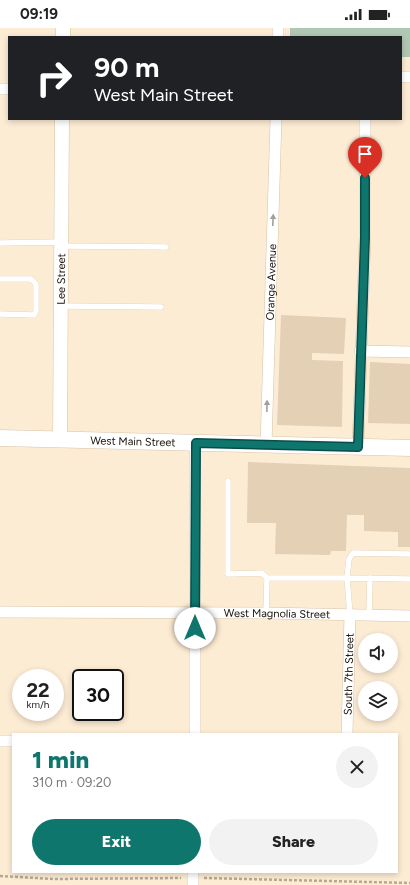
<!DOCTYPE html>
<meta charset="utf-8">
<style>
body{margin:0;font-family:Figtree,sans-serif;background:#f2f2f2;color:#222;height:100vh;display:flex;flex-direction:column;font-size:15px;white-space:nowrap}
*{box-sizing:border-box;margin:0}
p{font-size:13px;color:#767676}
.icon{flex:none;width:22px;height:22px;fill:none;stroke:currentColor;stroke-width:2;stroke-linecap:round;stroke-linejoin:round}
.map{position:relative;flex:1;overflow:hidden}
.sheet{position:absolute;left:12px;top:705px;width:386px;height:140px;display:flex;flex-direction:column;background:#fff;border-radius:0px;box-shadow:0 2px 6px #0003}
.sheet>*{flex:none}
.banner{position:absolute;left:8px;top:8px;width:394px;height:84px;border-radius:0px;box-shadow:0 2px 6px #0003;background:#202124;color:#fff;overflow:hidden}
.controls{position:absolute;left:358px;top:605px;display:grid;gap:8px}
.controls a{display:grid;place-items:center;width:40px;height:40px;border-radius:50%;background:#fff;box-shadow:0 2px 6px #0003;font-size:20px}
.speed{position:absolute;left:12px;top:641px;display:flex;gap:8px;font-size:20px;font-weight:700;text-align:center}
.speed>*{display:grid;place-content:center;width:52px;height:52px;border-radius:50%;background:#fff;box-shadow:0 2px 6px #0003;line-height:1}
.speed small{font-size:10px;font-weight:400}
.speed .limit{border:2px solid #111;border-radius:6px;background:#fff;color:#111}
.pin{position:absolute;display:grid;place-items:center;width:34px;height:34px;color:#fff;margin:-41px -17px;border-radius:50% 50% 50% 0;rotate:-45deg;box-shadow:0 0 4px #0007}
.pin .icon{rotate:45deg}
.me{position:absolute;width:44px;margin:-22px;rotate:0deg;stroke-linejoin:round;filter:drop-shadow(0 0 3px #0008)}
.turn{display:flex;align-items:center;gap:14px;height:84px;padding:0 20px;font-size:18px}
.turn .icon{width:52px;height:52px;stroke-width:2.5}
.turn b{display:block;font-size:28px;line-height:34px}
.round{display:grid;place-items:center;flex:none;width:42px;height:42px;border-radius:21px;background:#f2f2f2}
.overview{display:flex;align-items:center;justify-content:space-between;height:68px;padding:0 20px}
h1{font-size:24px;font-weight:800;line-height:30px;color:#0f766e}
.action{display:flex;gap:8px;margin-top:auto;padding:8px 20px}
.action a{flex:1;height:46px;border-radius:24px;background:#0f766e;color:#fff;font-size:16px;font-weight:800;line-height:46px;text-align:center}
.action a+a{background:#f2f2f2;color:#222}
.status{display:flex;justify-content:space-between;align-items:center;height:28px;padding:0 20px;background:#fff;direction:ltr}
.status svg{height:11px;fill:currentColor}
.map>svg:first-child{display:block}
.green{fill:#b0c7b3}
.building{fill:#e3d0b5}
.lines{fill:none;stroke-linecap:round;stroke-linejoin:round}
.service-casing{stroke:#d8c3a6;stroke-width:6}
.minor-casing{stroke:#d8c3a6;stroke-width:12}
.tertiary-casing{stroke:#d8c3a6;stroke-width:15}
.secondary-casing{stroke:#d8c3a6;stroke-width:17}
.path{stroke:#b6a894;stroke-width:2.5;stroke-dasharray:3 2;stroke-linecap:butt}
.service{stroke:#fff;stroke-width:5.5}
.minor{stroke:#fff;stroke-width:11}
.tertiary{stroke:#fff;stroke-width:14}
.secondary{stroke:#fff;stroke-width:16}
.oneway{fill:#a3a09c}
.route-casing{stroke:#0a4d48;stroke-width:10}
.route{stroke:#0f766e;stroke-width:7}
.labels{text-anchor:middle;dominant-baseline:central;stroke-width:3.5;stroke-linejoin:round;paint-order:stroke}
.street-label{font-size:11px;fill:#181107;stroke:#fff}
</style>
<div class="status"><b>09:19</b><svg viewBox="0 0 49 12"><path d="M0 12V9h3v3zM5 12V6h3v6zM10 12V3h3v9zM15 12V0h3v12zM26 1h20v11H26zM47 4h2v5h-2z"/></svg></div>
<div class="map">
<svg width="410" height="857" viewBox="0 0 410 857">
<rect width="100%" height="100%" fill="#fdecd4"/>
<!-- green -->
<path class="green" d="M290 0H410V29H401V9H290Z"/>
<!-- building -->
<path class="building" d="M281 287 346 290 344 326 312 325V332L343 333 342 399 277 397Z
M370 334 410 336V396L368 395Z
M248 434 410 440V519H398V504L364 503V487H347L346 523H331L330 527 275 526 276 495H247Z"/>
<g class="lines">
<defs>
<path id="service" d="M0 215 61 214
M62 218 166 219
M0 251H31L36 256V283L34 287 0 286
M61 278 161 279
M228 453V546L262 545 267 550 266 585
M410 526 353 525 349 531 347 550 410 551
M267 550H347L350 586
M369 587 370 550"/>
<g id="minor">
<path d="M278 9V0"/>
<path d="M401 49H410"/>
<path d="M0 61H9"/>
<path d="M360 323 410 324"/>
<path id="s1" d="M266 417 276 91"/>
<path d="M358 419 365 209V91"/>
<path id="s2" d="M0 584 266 585 410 588"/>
<path d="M195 706V415"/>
<path id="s3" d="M347 706 350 586"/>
<path d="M0 713H13"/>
<path d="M193 857V844"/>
</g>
<g id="tertiary">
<path d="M63 9V0"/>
<path id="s4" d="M60 412 62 91"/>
</g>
<g id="secondary">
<path id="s5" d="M0 410 410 420"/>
</g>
</defs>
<!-- service casing -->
<use href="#service" class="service-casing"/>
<!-- minor casing -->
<use href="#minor" class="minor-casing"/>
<!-- tertiary casing -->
<use href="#tertiary" class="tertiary-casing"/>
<!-- secondary casing -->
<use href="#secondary" class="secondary-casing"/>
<!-- path -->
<path class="path" d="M0 848 54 851 181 850
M204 850 410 855"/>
<!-- service -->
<use href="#service" class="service"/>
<!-- minor -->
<use href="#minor" class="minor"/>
<!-- tertiary -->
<use href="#tertiary" class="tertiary"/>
<!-- secondary -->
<use href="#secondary" class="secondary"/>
</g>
<!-- one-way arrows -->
<defs><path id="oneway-solid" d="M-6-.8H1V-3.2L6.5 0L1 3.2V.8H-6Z"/></defs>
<g class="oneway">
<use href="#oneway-solid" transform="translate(273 192) rotate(-88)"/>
<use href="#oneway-solid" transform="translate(267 378) rotate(-89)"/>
</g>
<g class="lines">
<defs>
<path id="route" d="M195 600 196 415 358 419 365 209V150"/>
</defs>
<!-- route casing -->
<use href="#route" class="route-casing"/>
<!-- route -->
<use href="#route" class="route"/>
</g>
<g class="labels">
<!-- street labels -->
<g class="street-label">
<text stroke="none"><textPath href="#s4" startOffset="161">Lee Street</textPath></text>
<text stroke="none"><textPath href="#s1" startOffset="163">Orange Avenue</textPath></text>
<text stroke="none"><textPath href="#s5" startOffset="133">West Main Street</textPath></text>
<text stroke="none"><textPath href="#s2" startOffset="277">West Magnolia Street</textPath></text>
<text stroke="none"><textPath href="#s3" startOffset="60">South 7th Street</textPath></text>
</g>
</g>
</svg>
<div class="controls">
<a><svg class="icon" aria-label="sound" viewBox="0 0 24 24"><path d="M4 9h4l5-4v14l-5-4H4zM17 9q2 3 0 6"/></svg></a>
<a><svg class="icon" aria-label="layers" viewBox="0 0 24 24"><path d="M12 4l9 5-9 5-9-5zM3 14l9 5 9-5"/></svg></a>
</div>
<div class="speed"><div>22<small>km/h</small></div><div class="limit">30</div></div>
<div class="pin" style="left:365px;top:150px;background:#d93025"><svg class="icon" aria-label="arrive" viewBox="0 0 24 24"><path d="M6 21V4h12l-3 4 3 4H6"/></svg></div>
<svg class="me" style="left:195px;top:600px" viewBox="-20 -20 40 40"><circle r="19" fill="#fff"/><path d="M0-13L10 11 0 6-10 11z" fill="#0f766e"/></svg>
<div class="banner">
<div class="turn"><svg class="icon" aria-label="right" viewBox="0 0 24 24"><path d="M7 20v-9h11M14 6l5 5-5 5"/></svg><div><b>90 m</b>West Main Street</div></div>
</div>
<section class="sheet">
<div class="overview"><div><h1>1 min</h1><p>310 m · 09:20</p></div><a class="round"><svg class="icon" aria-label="close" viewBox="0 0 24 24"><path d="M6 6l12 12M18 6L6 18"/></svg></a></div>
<div class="action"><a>Exit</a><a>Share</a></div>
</section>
</div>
